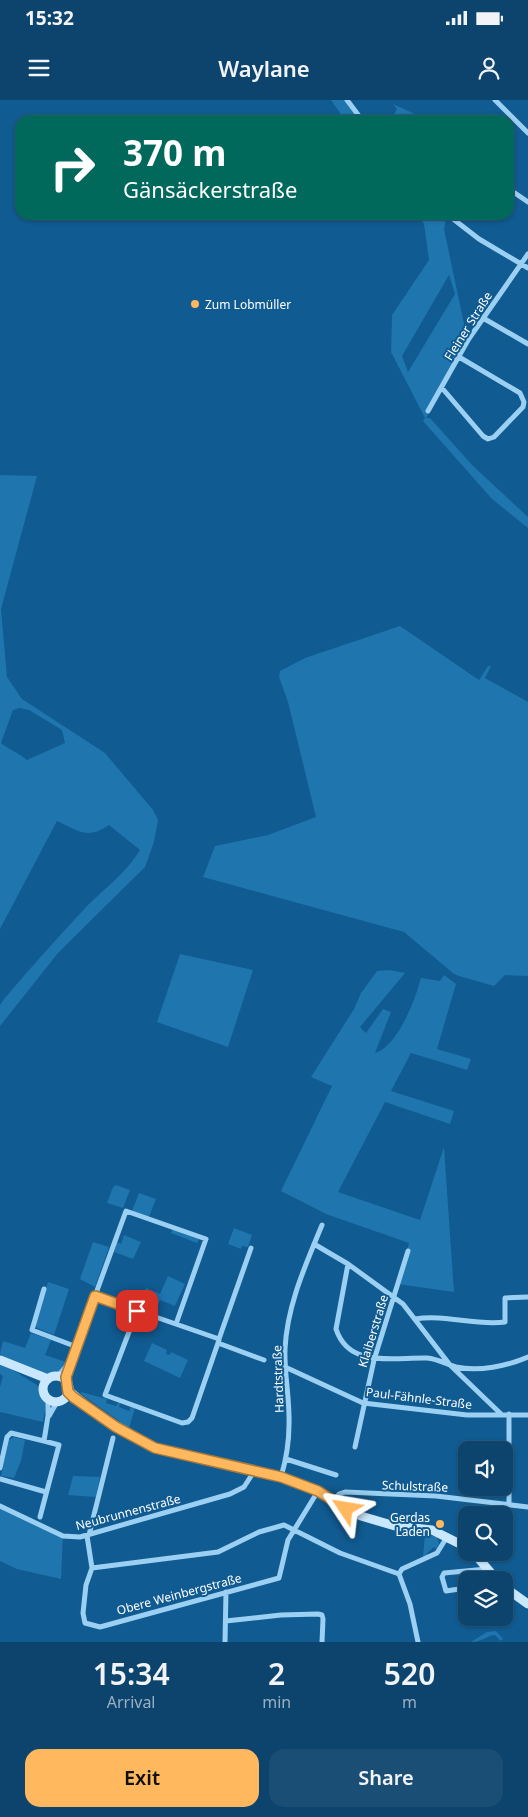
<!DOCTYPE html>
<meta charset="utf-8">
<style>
body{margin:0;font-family:"Noto Sans",sans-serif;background:#1a4e75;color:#f1f3f6;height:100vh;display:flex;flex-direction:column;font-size:19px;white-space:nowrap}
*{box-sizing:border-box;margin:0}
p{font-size:16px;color:#9ab0c2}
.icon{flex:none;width:28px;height:28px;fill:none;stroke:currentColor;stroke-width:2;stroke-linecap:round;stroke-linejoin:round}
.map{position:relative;height:1542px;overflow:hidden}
.sheet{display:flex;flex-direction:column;background:#0c446d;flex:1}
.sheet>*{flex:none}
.banner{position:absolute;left:15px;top:15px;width:499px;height:105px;border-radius:15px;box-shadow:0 1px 4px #0004,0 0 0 1px #2c5c80;background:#00695c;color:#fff;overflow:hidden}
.tools{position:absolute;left:458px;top:1341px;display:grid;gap:10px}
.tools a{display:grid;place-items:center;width:55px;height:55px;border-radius:10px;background:#0c446d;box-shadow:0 1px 4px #0004,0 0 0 1px #2c5c80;font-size:25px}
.pin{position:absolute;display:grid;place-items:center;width:42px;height:42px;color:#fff;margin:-21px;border-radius:10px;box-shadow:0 2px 8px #0006}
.me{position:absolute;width:55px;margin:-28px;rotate:303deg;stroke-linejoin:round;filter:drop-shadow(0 0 4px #0008)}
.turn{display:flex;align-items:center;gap:18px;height:105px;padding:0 25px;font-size:22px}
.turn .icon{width:65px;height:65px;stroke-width:2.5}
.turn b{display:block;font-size:35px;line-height:42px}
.eta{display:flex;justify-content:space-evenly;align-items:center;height:85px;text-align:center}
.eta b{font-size:30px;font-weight:600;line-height:35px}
.cta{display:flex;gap:10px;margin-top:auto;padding:10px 25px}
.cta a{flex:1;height:58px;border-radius:15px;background:#ffb85d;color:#111;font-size:20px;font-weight:600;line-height:58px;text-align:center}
.cta a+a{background:#1a4e75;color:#f1f3f6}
.status{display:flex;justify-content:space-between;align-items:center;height:35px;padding:0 25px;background:#0c446d;direction:ltr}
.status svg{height:14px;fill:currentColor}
header{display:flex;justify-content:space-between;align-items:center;height:65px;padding:0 25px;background:#0c446d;font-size:22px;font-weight:600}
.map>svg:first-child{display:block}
.green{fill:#1f75ae;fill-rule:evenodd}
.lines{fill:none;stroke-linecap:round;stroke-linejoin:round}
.street{stroke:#9bd0f3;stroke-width:5}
.secondary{stroke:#cae8fd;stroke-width:9}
.route-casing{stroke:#a6783c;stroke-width:12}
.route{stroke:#ffb85d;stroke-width:9}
.poi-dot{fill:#ffb85d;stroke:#105b91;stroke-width:2}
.labels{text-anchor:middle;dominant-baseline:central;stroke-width:4;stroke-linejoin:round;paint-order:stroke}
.poi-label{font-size:12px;fill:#fff;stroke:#105b91;text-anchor:start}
.street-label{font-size:12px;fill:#fff;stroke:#105b91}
</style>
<div class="status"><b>15:32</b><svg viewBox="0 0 49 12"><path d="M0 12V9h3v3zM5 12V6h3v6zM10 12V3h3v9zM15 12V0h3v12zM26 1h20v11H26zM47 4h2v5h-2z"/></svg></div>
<header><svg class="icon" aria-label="menu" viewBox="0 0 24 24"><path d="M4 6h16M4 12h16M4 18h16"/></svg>Waylane<svg class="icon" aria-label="person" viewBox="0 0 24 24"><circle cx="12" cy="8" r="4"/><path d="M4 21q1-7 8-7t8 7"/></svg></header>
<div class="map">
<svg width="528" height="1542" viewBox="0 0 528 1542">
<rect width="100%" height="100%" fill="#105b91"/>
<!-- green -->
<path class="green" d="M331 0H345L360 20H345Z
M393 4 428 20H391L397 9Z
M418 115H441L446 120 444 129 467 238 471 241 426 318H430L473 366 528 417V428L492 399 423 321 425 318 391 252 392 215 429 160 424 124ZM449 175 455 194 408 272 402 256Z
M0 375 37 376 1 509 7 577 22 599 105 653 153 710 158 720 154 742 145 767 58 853 0 926V905L4 899C31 867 59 836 88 805 106 787 126 773 140 750L109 725C87 740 79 731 57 721L0 829ZM20 608 29 610 62 630 65 643 27 660C19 653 8 649 1 643L13 610Z
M400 526 479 580 488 566H491L485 578 528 602V876L505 875 494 886 459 876 454 874 404 832 203 777 215 746 268 735 316 717 288 602 279 577 280 571 305 558Z
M180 854 253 870 228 947 157 922Z
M390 870 405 873 360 927 366 933 383 909 391 912 375 953C398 946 415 900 421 878L440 881 444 875 456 884 437 949 471 959 467 970 411 953 391 991 454 1011 450 1024 385 1002 338 1092 420 1120 444 1047 454 1192 397 1184 409 1143 326 1114 281 1091 332 986 311 977 354 909 361 893 377 871Z
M116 1085 130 1090 123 1108 107 1103 113 1087Z
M139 1093 156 1099 149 1117 132 1111Z
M234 1128 252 1135 248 1147 242 1146 241 1149 228 1144Z
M173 1129 199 1139 197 1143 171 1133Z
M124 1135 141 1142 133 1159 114 1152 117 1142 121 1144Z
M93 1142 109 1147 95 1187 80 1179Z
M168 1176 185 1184 175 1206 160 1200 154 1213 138 1205 146 1188 160 1194Z
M48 1182 69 1189 54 1235 37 1228 35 1225Z
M31 1233 51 1240 45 1255 66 1262 58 1273 45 1275 2 1257 0 1253 3 1241 25 1248Z
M152 1243 167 1250 166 1254 170 1255 171 1252 188 1260 180 1278 144 1261Z
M0 1262 37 1285 46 1305 43 1322 0 1312V1287L3 1276 0 1274Z
M81 1292 107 1299 106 1303 116 1306 118 1303H120L119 1307 129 1311 131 1307 135 1308 129 1328 81 1294Z
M14 1337 25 1340 21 1361 14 1378 1 1376 9 1340Z
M73 1376 100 1377 96 1397 68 1395Z
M0 1407 63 1434 61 1479 17 1469 0 1461Z
M425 1434 437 1437 439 1444 436 1449 434 1447 427 1453 428 1455 423 1457Z
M496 1531 503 1539 501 1541 495 1535C486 1536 481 1542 471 1542L487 1532Z"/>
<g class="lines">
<!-- street -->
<path class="street" d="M347 0 362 20
M495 0 528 33
M509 89 528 102
M448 115 479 139 528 168
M483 218 528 244
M442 288 483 336 488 339 494 337 523 307 524 302 520 293 459 257
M428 311 468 240 528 154
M314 1144 348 1164 403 1204 450 1265 501 1314
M348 1164 336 1229C349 1269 395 1257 427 1258 438 1259 446 1264 456 1267 479 1272 507 1266 528 1257
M44 1189 32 1230 77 1247
M95 1196 126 1111 206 1139 176 1224
M137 1211 105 1295 182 1323 188 1322 192 1318 218 1243
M415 1219C445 1214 475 1226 505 1222V1198L528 1197
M219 1240 218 1243 264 1260
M285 1267 363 1303 467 1315H528
M58 1276 70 1262
M65 1280 95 1196 219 1239 251 1148
M49 1316 57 1302
M355 1347 374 1260 408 1151
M286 1359 336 1375
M0 1368 7 1337 11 1333 44 1341 48 1316V1300
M281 1377C286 1360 289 1342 289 1325 290 1299 284 1274 285 1249 287 1205 306 1164 322 1125
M0 1379 46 1392
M334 1400 339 1394 345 1392 436 1396 528 1407
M509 1403V1314
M0 1406 63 1436 80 1437 230 1394 244 1387 255 1370
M40 1417 59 1345 44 1341
M89 1435 113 1338
M87 1436 92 1468 86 1485 83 1513 85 1523 100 1527 279 1478 288 1440 318 1391
M92 1468 218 1452 259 1432 284 1425 340 1453 399 1474
M466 1488 446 1491 442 1477 444 1473 487 1469
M226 1521 281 1515 318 1514 322 1515 323 1519 322 1542
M225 1542 226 1492
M418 1542 410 1504 399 1474 402 1469 437 1453 447 1437"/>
<!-- secondary -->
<path class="secondary" d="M0 1260 48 1279
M43 1289a13 13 0 1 1 26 0a13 13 0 1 1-26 0Z
M69 1291 98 1315 155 1348 281 1377 318 1391 361 1416 395 1426 432 1430 466 1447
M473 1452 497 1480
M504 1487 528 1504"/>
</g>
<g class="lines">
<defs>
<path id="route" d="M137 1211 95 1196 66 1277 68 1292 73 1297 116 1327 155 1348 281 1377 318 1391 346 1409"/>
</defs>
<!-- route casing -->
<use href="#route" class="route-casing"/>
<!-- route -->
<use href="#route" class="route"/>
</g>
<!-- markers -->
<g class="poi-dot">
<circle cx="195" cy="204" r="5"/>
<circle cx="440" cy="1424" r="5"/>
</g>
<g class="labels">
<!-- poi labels -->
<g class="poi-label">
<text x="205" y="204">Zum Lobmüller</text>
<text x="430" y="1417" text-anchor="end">Gerdas<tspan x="430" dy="14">Laden</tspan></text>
</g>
<!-- street labels -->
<g class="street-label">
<text transform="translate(468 226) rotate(-58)">Fleiner Straße</text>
<text transform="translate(373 1231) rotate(-73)">Klaiberstraße</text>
<text transform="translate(278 1279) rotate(-92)">Hardtstraße</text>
<text transform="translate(419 1298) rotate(7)">Paul-Fähnle-Straße</text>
<text transform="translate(415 1386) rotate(2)">Schulstraße</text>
<text transform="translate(128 1412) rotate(-15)">Neubrunnenstraße</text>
<text transform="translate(179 1494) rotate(-15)">Obere Weinbergstraße</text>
</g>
</g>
</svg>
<div class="tools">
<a><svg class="icon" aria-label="sound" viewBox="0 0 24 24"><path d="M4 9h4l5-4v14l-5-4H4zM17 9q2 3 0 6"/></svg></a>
<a><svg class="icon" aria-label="search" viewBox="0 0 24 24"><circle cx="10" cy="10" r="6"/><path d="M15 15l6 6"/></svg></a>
<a><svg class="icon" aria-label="layers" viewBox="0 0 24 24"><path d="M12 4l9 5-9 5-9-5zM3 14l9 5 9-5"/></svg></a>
</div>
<div class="pin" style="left:137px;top:1211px;background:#d93025"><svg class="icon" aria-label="arrive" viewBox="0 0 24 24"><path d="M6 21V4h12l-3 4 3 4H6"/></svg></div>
<svg class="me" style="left:346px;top:1409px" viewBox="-20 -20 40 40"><path d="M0-17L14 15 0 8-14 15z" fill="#ffb85d" stroke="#fff" stroke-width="4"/></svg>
<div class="banner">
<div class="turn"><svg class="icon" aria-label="right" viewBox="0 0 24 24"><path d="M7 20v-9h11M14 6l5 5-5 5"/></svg><div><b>370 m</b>Gänsäckerstraße</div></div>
</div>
</div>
<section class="sheet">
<div class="eta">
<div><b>15:34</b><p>Arrival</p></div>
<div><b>2</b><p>min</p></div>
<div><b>520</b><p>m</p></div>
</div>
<div class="cta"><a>Exit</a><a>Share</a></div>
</section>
